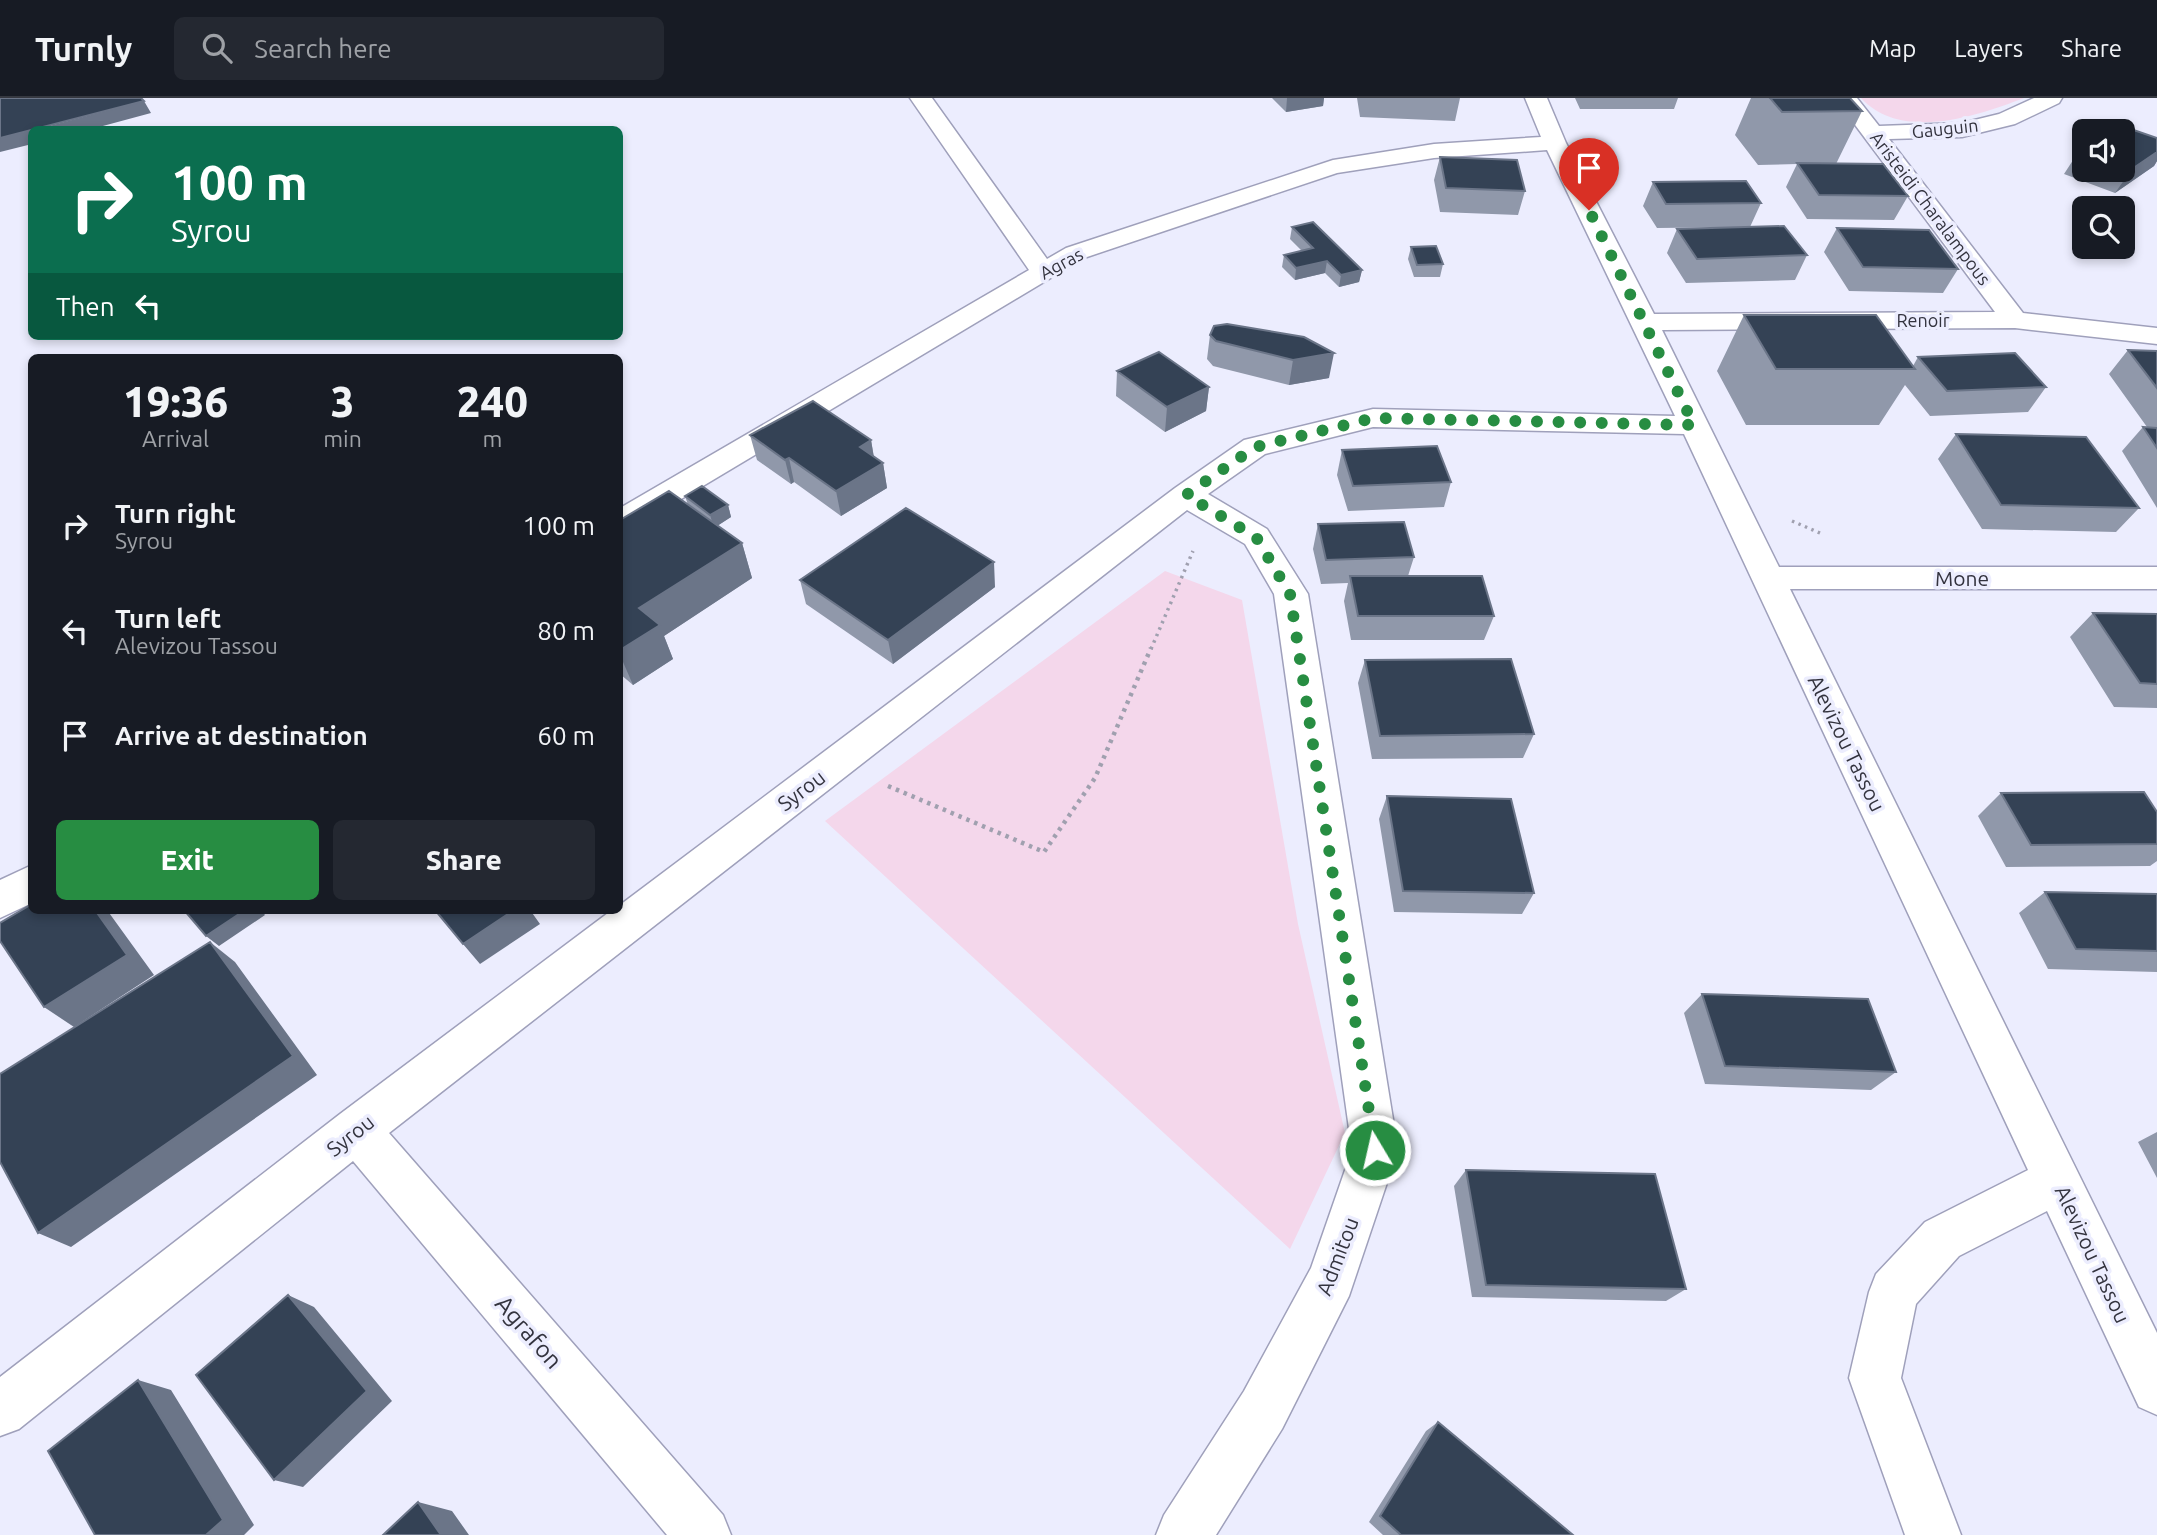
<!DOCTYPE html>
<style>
body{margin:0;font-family:Ubuntu,sans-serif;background:#242831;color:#f1f3f6;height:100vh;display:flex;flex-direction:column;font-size:26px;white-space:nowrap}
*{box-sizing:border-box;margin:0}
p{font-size:23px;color:#9ea1a6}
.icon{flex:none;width:38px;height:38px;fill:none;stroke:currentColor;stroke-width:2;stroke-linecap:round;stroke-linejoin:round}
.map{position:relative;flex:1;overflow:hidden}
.sheet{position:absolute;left:28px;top:256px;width:595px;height:560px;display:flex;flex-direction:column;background:#171b24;border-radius:10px;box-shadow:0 4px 10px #0003}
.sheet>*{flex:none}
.hud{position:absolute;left:28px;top:28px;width:595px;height:214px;border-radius:10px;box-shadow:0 4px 10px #0003;background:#0b6e4f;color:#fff;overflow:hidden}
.tools{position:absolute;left:2072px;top:21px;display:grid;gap:14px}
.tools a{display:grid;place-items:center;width:63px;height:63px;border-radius:10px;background:#171b24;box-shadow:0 4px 10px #0003;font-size:35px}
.pin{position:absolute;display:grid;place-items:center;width:60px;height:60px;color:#fff;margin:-72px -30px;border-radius:50% 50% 50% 0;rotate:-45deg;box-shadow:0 0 7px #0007}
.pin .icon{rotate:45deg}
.me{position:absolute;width:77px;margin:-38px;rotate:351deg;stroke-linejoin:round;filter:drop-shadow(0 0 5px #0008)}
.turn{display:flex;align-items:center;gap:24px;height:147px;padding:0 28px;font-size:32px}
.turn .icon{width:91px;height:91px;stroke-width:2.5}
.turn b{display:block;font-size:49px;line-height:60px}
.then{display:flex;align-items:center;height:66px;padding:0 28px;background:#0003;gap:14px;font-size:26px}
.eta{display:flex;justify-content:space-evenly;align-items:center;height:119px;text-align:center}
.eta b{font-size:42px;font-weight:800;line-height:49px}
.cta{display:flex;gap:14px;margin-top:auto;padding:14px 28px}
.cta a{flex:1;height:80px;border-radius:10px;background:#278d42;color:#fff;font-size:28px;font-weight:800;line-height:80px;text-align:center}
.cta a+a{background:#242831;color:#f1f3f6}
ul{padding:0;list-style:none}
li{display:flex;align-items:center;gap:21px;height:105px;padding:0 28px}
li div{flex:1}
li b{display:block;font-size:26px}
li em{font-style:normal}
header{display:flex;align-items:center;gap:42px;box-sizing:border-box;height:98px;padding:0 35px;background:#171b24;border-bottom:2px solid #363941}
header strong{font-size:33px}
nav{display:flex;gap:38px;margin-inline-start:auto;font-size:24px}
.search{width:490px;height:63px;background:#242831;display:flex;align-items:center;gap:18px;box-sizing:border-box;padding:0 24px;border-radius:10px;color:#9ea1a6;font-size:26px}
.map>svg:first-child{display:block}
.green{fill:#f4d7eb}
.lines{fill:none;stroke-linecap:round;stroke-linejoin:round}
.minor-casing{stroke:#9fa0bb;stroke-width:3}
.path-far1{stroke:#a0a0af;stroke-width:3.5;stroke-dasharray:2.5 4.5;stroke-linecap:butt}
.path{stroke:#a0a0af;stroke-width:4.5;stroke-dasharray:3.5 5;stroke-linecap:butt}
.minor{fill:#fff;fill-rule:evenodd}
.wall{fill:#9098aa}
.shaded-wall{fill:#6b7588}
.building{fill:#344255;stroke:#6b7588;stroke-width:2}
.route{stroke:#278d42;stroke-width:12;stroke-dasharray:0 21.6}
.labels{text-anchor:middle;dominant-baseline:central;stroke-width:7;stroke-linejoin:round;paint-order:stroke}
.far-street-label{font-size:18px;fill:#33333e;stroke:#ecedfe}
.street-label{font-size:21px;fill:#33333e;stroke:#ecedfe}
.near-street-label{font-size:24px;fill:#33333e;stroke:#ecedfe}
</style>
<header>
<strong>Turnly</strong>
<div class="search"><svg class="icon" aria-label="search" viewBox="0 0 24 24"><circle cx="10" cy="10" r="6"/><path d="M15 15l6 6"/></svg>Search here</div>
<nav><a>Map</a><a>Layers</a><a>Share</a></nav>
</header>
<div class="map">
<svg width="2157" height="1437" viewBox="0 0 2157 1437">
<rect width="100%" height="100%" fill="#ecedfe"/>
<!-- green -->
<path class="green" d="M1861 0H2024C1978 18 1901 44 1861 0Z
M1165 473 1242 502 1298 826 1345 1035 1290 1151 825 723Z"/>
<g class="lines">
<defs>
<path id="minor" d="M910 0H932L1047 161 1066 150 1333 62 1434 46 1541 39 1525 0H1547L1566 45 1654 216 1995 214 1835 0H1857L1879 28 1962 25 1999 16 2034 0H2062L2059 5 2015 26 1962 39 1889 41 2023 215 2157 230V246L2015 230 1662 232 1779 469H2157V491H1790L2157 1235V1317L2139 1309 2047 1113 1959 1158 1916 1206 1901 1280 1961 1437H1905L1849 1280 1869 1194 1876 1176 1925 1124 2028 1072 1684 336 1373 329 1265 356 1208 396 1267 431 1308 496 1398 1052 1349 1198 1282 1331 1216 1437H1156L1164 1417 1244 1293 1311 1170 1352 1052 1274 496 1245 446 1187 412 389 1035 723 1417 731 1437H667L353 1063 19 1331 0 1338V1279L340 1016 612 812H620V807L1175 390 1244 342 1373 311 1675 318 1547 52 1434 60 1337 75 1084 160 631 431 620 434V410L1029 172Z
M32 767V805L0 820V782Z"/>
</defs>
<!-- minor casing -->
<use href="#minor" class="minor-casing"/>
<!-- path-far1 -->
<path class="path-far1" d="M1792 423 1820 435
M1151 551 1193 453"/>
<!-- path -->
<path class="path" d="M888 688 1044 754 1095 680 1151 550"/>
<!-- minor -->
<use href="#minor" class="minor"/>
</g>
<!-- wall -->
<path class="wall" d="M1272 0H1324L1323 8 1286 14Z
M1357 0H1460L1455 23 1360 19Z
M1575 0H1678L1674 11H1580Z
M1751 0H1850L1862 13 1836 66 1908 98 1894 122 1807 121 1786 89 1797 66 1758 67 1735 37Z
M2123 33 2157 40V63L2154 68 2115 95 2064 76 2079 53 2084 49V72H2123Z
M1440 59 1525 93 1518 117 1440 114 1434 82Z
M1653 84 1761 105 1750 129 1657 130 1643 108Z
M1292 129 1362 172 1359 184 1339 189 1325 175 1295 182 1282 169 1284 157 1302 153 1290 141Z
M1837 130 1958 171 1943 195 1849 193 1824 154Z
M1677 131 1807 157 1795 182 1686 185 1667 155Z
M1411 149 1443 166 1440 179H1414L1408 161Z
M1744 217 1913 268 1918 259 2046 289 2028 314 1930 318 1905 287 1879 327H1746L1717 273Z
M1227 226 1329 280 1289 287 1213 268 1207 261 1210 237Z
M2128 252 2157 253V410L2122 353 2143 329H2147L2109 276Z
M1117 273 1209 289 1206 313 1165 334 1116 298Z
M1956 336 2139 410 2116 434 1982 431 1938 361Z
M750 337 871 342 874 359 883 365 887 390 841 418 794 384 791 386 757 362Z
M1342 352 1451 384 1444 409 1348 413 1337 377Z
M685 398 728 407 731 419 717 428 742 445 752 480 664 538 673 561 633 587 620 576V422L688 407Z
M1318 426 1414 459 1408 478 1494 518 1484 542H1351L1344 503 1348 485 1321 486 1313 451Z
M800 482 995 489 893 566 806 506Z
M2093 515 2157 516V610L2114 609 2070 539Z
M1365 562 1534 636 1523 660 1372 661 1358 585Z
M2001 695 2157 714V763L2150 768 2006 769 1978 718Z
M1387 698 1534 795 1522 816 1394 814 1379 721Z
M2045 794 2157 796V874L2048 871 2019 815Z
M1702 896 1896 974 1871 992 1705 986 1684 915Z
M2157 1034V1080L2138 1044Z
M1466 1072 1686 1191 1666 1203 1472 1199 1454 1088Z
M1438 1324 1573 1437H1383L1369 1424 1426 1333Z"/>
<!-- shaded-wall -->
<path class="shaded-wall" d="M1287 0H1324L1323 8 1286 14Z
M144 3 151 15 88 32H34Z
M32 32V46L0 54V40Z
M2157 54V63L2154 68 2115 95 2132 71Z
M1327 163 1325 175 1295 182 1296 170Z
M1362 172 1359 184 1339 189 1341 177Z
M1334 255 1329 280 1289 287 1293 262Z
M1209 289 1206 313 1165 334 1167 309Z
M871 342 875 367 860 349Z
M789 360 794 384 791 386 785 362Z
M883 365 887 390 841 418 836 393Z
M728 407 731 419 714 430 710 417Z
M742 445 752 480 664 538 673 561 633 587 620 557V552L639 510Z
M994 464 995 489 893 566 888 542Z
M95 812H107L154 877 74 929 44 909Z
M245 812H261L265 817 219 848 206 838Z
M514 812H530L540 826 480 866 463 846Z
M210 844 235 864 317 977 71 1149 38 1135Z
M288 1197 314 1209 392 1303 303 1389 274 1382Z
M138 1282 171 1292 254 1427 244 1437H206Z
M418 1404 452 1413 469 1437H441Z"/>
<!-- building -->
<path class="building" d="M0 0H141L144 3 0 40Z
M1770 0H1850L1862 13 1782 14Z
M2119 27 2157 40V54L2132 71 2123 68V33H2109Z
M1440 59 1517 62 1525 93 1446 90Z
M1797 65 1883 66 1908 98 1819 97Z
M1746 83 1761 105 1666 106 1653 84Z
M1313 124 1362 172 1341 177 1327 163 1296 170 1284 157 1313 150 1292 129Z
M1784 128 1807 157 1697 161 1677 131Z
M1837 130 1929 132 1958 171 1863 169Z
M1436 148 1443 166 1417 167 1411 149Z
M1744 217H1876L1915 271H1776Z
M1227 226 1304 239 1334 255 1293 262 1216 243 1210 237 1214 228Z
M2128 252 2157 253V290Z
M1159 254 1209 289 1167 309 1117 273Z
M2015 255 2046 289 1947 293 1918 259Z
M813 303 871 342 860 349 883 365 836 393 789 360 785 362 750 337Z
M2143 329 2157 330V350Z
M1956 336 2086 339 2139 410 2001 407Z
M1437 348 1451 384 1353 388 1342 352Z
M702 388 728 407 710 417 685 398Z
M669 393 742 445 639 510 660 527 620 552V422Z
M906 410 994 464 888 542 800 482Z
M1404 424 1414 459 1326 462 1318 426Z
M1350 478H1482L1494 518H1358Z
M2093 515 2157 516V586L2140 585Z
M1511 561 1534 636 1380 638 1365 562Z
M2144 694 2157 714V746L2031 747 2001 695Z
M1387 698 1511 701 1534 795 1403 793Z
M2045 794 2157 796V853L2076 851Z
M32 806V812H95L127 857 44 909 0 843V825Z
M184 812H245L206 838Z
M435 812H514L463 846Z
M210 844 293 958 38 1135 0 1064V976Z
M1702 896 1868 901 1896 974 1725 968Z
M1466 1072 1655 1076 1686 1191 1486 1187Z
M288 1197 367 1293 274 1382 196 1277Z
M138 1282 223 1422 206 1437H95L48 1353Z
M1438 1324 1573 1437H1401L1380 1418Z
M418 1404 441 1437H383Z"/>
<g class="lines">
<!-- route -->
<path class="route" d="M1375 1052 1290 496 1256 439 1186 397 1255 349 1374 320 1694 327 1589 112"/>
</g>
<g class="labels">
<!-- far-street labels -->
<g class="far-street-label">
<text transform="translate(1945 30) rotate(-6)">Gauguin</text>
<text transform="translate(1931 110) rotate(53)">Aristeidi Charalampous</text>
<text transform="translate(1061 165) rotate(-28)">Agras</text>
<text x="1923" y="222">Renoir</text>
</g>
<!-- street labels -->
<g class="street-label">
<text x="1962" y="480">Mone</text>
<text transform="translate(1847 645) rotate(64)">Alevizou Tassou</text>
<text transform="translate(801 692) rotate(-37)">Syrou</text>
<text transform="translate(350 1037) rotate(-38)">Syrou</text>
<text transform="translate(2093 1156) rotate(65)">Alevizou Tassou</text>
<text transform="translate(1337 1158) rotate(-69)">Admitou</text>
</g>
<!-- near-street labels -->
<g class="near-street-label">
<text transform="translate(529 1234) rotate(49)">Agrafon</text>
</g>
</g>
</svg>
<div class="tools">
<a><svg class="icon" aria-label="sound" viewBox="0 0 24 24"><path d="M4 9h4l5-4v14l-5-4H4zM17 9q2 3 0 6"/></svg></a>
<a><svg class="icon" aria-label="search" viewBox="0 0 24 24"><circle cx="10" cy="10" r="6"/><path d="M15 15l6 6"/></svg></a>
</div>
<div class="pin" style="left:1589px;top:112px;background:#d93025"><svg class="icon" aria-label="arrive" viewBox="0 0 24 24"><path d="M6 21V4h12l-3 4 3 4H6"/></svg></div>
<svg class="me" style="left:1375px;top:1052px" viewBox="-20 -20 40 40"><circle r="17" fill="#278d42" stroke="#fff" stroke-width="3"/><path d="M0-11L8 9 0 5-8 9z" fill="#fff"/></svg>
<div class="hud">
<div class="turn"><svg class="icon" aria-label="right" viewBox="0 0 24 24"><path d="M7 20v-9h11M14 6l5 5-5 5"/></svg><div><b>100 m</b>Syrou</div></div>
<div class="then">Then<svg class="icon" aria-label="left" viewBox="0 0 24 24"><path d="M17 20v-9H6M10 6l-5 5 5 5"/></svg></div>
</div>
<section class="sheet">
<div class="eta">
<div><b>19:36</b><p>Arrival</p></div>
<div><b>3</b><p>min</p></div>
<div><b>240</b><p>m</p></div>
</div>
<ul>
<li><svg class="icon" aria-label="right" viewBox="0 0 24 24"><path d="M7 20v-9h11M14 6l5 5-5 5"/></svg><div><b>Turn right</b><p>Syrou</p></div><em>100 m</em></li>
<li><svg class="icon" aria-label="left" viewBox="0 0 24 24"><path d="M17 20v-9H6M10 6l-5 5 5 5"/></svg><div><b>Turn left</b><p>Alevizou Tassou</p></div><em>80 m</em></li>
<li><svg class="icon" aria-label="arrive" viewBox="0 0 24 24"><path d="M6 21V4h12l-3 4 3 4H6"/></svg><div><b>Arrive at destination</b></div><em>60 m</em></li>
</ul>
<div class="cta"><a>Exit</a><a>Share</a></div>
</section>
</div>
